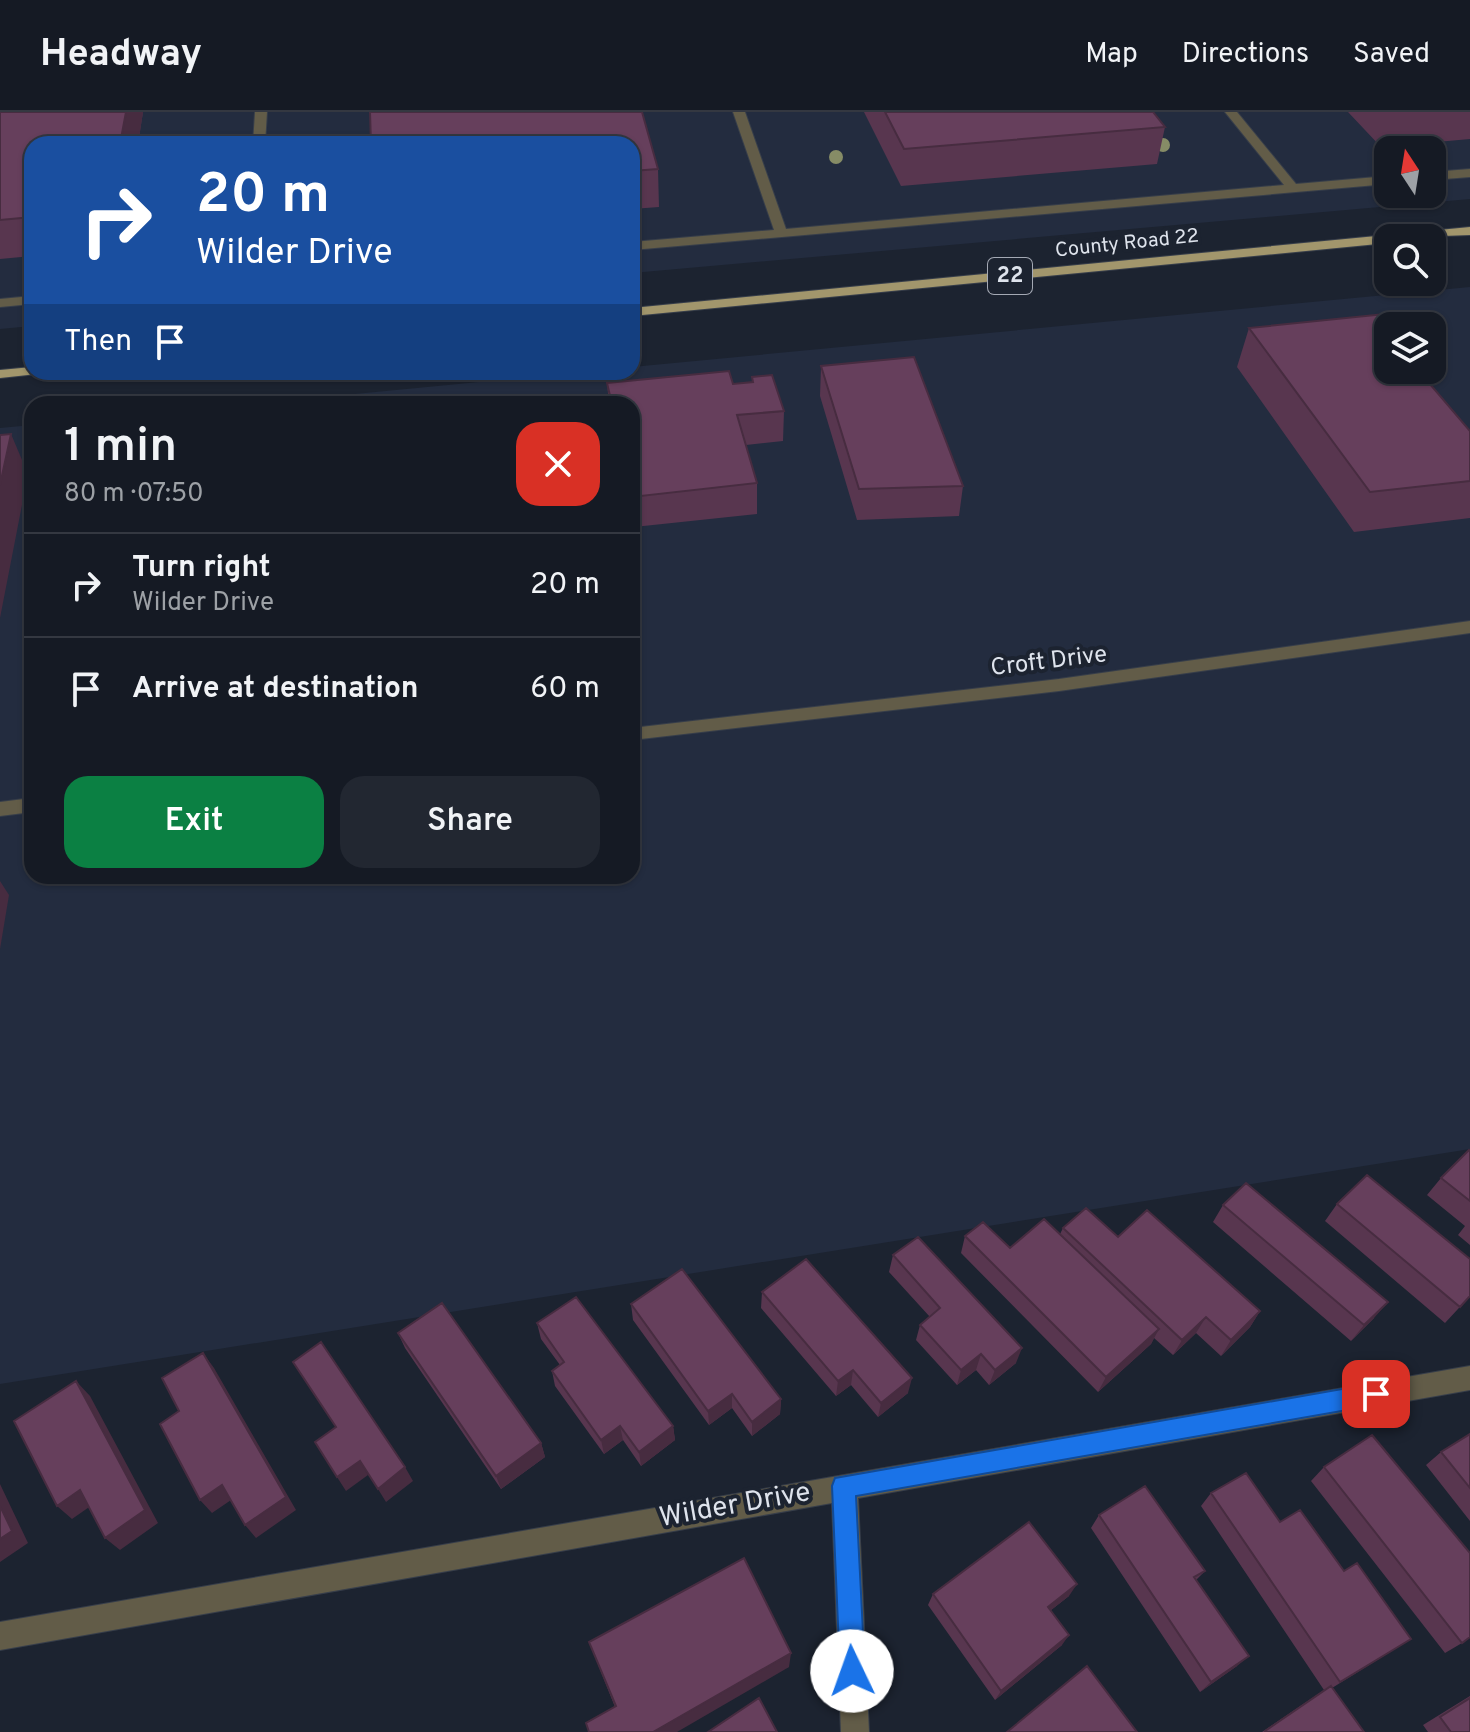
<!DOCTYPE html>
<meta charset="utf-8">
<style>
body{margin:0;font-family:Overpass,sans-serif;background:#222731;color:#f1f3f6;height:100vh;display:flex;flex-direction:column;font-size:30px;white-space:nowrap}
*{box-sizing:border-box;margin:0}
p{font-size:26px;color:#9da1a6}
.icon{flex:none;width:44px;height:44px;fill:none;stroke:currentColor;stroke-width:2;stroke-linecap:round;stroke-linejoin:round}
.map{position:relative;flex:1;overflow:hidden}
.drawer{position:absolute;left:24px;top:284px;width:616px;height:488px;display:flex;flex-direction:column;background:#151a24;border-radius:24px;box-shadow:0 2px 6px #0004,0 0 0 2px #343841}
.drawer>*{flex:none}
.hud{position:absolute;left:24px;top:24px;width:616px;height:244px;border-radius:24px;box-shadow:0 2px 6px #0004,0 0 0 2px #343841;background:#1a4fa0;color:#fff;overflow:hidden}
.needle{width:52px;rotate:348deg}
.buttons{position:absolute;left:1374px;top:24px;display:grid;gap:16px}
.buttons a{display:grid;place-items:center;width:72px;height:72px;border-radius:16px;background:#151a24;box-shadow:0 2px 6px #0004,0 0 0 2px #343841;font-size:40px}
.pin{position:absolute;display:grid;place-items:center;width:68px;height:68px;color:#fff;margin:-34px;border-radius:16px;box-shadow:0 4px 12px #0006}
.me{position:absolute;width:88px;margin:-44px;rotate:357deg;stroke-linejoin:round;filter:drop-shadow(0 0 6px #0008)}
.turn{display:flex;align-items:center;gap:28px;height:168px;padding:0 40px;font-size:36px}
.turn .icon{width:104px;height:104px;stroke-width:2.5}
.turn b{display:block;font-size:56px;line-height:68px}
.then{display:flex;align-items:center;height:76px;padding:0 40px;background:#0003;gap:16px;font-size:30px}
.round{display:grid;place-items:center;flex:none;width:84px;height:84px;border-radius:24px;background:#222731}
.headline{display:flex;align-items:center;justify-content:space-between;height:136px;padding:0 40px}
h1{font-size:48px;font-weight:600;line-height:60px}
.action{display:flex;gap:16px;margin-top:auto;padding:16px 40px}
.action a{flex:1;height:92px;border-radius:24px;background:#0b8043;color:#fff;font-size:32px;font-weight:600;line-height:92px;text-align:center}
.action a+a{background:#222731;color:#f1f3f6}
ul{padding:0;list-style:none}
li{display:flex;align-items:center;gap:24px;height:104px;padding:0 40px;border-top:2px solid #343841}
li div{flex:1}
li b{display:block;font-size:30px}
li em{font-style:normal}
header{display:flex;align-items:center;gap:48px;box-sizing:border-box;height:112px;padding:0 40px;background:#151a24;border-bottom:2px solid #343841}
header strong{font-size:38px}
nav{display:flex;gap:44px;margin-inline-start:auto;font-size:28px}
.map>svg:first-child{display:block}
.built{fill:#232c3f;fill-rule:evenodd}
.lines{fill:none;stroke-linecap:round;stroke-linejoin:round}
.service-casing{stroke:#373e4a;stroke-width:2}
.minor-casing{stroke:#373e4a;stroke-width:2}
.primary-casing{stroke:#373e4a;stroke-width:2}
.service{fill:#625c48;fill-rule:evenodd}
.minor{fill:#625c48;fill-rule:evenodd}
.primary{fill:#a2966c;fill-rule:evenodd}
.tree{fill:#868c66}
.wall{fill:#58364f}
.shaded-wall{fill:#472c40}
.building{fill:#663f5c;stroke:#472c40;stroke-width:2}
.route{fill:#1a73e8;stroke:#114b97;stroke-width:2}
.labels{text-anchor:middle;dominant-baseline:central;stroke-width:8;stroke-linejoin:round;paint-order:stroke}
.far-street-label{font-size:20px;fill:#dee3ec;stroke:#1c2330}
.shield{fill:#1c2330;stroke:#a4a9b4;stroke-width:2}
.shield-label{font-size:22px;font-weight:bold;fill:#dee3ec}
.street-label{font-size:24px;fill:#dee3ec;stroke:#1c2330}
.near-street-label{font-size:28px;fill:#dee3ec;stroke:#1c2330}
</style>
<header>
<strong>Headway</strong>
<nav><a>Map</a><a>Directions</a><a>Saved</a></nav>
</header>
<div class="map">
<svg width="1470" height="1620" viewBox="0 0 1470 1620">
<rect width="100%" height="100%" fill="#1c2330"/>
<!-- built -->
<path class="built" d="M0 0H1470V87L632 161V32H32V214L0 217ZM1388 38H1432V82H1388Z
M1470 175V1037L0 1272V316L32 313V764H632V292H251L583 260H632V255ZM1388 214H1432V258H1388Z"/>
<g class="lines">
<defs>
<path id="service" d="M255 0H267L265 32H253Z
M733 0H745L786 117 1284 73 1225 0H1237L1296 72 1388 64V72L632 138V130L774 118Z
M1470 57V65L1432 68V60Z
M32 184V192L0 195V187Z"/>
<path id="minor" d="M1470 509V521L1059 579 632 628V616L1059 567Z
M32 686V700L0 704V690Z
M1470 1254V1278L858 1386 869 1620H841L832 1391 0 1538V1510Z"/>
<path id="primary" d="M1470 115V123L1388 126V131L632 204V196Z
M32 255V260H38L37 262 0 266V258Z"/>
</defs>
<!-- service casing -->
<use href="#service" class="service-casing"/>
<!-- minor casing -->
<use href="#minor" class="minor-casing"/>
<!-- primary casing -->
<use href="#primary" class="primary-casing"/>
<!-- service -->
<use href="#service" class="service"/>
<!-- minor -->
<use href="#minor" class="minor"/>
<!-- primary -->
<use href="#primary" class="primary"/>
</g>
<!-- trees -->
<g class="tree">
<circle cx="1163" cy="33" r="7"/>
<circle cx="836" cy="45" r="7"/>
</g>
<!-- wall -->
<path class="wall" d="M0 0H143L138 32H32V144L0 147Z
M864 0H1153L1165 15 1157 52 901 74Z
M1348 0H1470V27L1381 35Z
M632 32 658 57 659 95 632 97Z
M1249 216 1388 258 1470 319V406L1354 420 1237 255Z
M821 254 963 374 959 404 857 408 820 284Z
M752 265 784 299 783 329 746 333 757 371V402L634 415 632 408V292H609L607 271 733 272 752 271Z
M1470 1039V1133L1458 1123 1465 1114 1427 1083 1441 1066Z
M1337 1092 1470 1184 1445 1211 1325 1109Z
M1223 1093 1374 1206 1351 1229 1213 1110Z
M1063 1116 1118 1125 1260 1199 1250 1215 1221 1244 1196 1221 1173 1243 1154 1226 1151 1232 1098 1280 961 1141 965 1124 1010 1136 1060 1122Z
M893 1143 1016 1251 989 1273 976 1258 957 1273 916 1228 920 1213 930 1205 889 1160Z
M762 1180 908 1281 878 1305 851 1273 836 1284 761 1196Z
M631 1192 781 1287 780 1302 752 1324 732 1296 709 1313 633 1208Z
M537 1211 673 1314 675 1328 641 1354 623 1328 604 1342 555 1274 552 1259 560 1253 541 1227Z
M398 1221 541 1331 545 1345 501 1377 405 1236Z
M1470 1322V1409L1426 1353 1441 1340Z
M1324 1355 1462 1531 1445 1541 1311 1369Z
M1211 1381 1280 1410 1344 1459 1411 1527 1332 1576 1364 1620H1262L1324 1578 1201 1394Z
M1099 1403 1205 1459 1196 1468 1237 1554 1200 1580 1091 1416Z
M933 1482 1069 1484 1051 1498 1062 1533 995 1588 928 1493Z
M589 1530 789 1555 615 1595Z
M1470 1584V1620H1428L1423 1613Z"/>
<!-- shaded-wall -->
<path class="shaded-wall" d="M126 0H143L138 32H120Z
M11 322 28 362 0 506V373Z
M0 769 9 783 0 837Z
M1388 1190 1374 1206 1351 1229 1364 1213Z
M1260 1199 1250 1215 1221 1244 1231 1228Z
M1206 1205 1196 1221 1173 1243 1182 1228Z
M1159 1217 1151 1232 1098 1280 1106 1265Z
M1022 1236 1016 1251 989 1273 995 1258Z
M203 1241 214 1256 296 1398 256 1426 245 1413Z
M981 1242 976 1258 957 1273 961 1258Z
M853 1258 851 1273 836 1284 838 1269Z
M912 1266 908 1281 878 1305 881 1291Z
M76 1269 90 1284 158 1411 120 1438 105 1426Z
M732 1282V1296L709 1313 708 1299Z
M781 1287 780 1302 752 1324V1310Z
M620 1314 623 1328 604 1342 601 1328Z
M673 1314 675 1328 641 1354 639 1340Z
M541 1331 545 1345 501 1377 496 1364Z
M360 1349 368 1363 346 1379 337 1365Z
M405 1355 413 1369 386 1390 378 1377Z
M0 1372 28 1431 0 1450Z
M222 1373 234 1386 212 1401 200 1388Z
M80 1378 95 1391 72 1407 57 1394Z
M1077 1472 1069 1484 1041 1506 1048 1495Z
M1069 1523 1062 1533 995 1588 1001 1579Z
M791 1541 789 1555 677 1620H653Z
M1249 1544 1237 1554 1200 1580 1211 1570Z"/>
<!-- building -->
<path class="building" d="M0 0H126L120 32H32V105L0 108Z
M370 0H642L658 57 632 59V32H371Z
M885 0H1153L1165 15 904 37Z
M1385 202 1395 214H1388V258H1418L1470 319V369L1370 380 1249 216Z
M914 245 963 374 859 377 821 254Z
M729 259 733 272 753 270 752 265 772 263 784 299 737 303 757 371 632 385V292H612L607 271Z
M11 322 0 373V323Z
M1469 1038 1470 1039V1089L1441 1066Z
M1367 1063 1470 1147V1184L1460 1195 1337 1092Z
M1246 1071 1388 1190 1364 1213 1223 1093Z
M1086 1096 1118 1125 1147 1098 1260 1199 1231 1228 1206 1205 1182 1228 1063 1116Z
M1044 1107 1159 1217 1106 1265 965 1124 983 1110 1010 1136Z
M918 1125 1022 1236 995 1258 981 1242 961 1258 920 1213 940 1196 893 1143Z
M806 1147 912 1266 881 1291 853 1258 838 1269 762 1180Z
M682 1157 781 1287 752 1310 732 1282 708 1299 631 1192Z
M576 1185 673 1314 639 1340 620 1314 601 1328 552 1259 564 1250 537 1211Z
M442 1191 541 1331 496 1364 398 1221Z
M321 1230 405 1355 378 1377 360 1349 337 1365 315 1330 336 1315 293 1250Z
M203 1241 286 1385 245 1413 222 1373 200 1388 160 1312 179 1299 162 1266Z
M76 1269 145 1398 105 1426 80 1378 57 1394 14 1309Z
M1470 1322V1376L1441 1340Z
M1372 1323 1470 1441V1525L1462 1531 1324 1355Z
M1246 1361 1280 1410 1300 1398 1344 1459 1357 1451 1411 1527 1340 1570 1211 1381Z
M1145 1374 1205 1459 1194 1465 1249 1544 1211 1570 1099 1403Z
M0 1394 12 1419 0 1427Z
M1029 1410 1077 1472 1048 1495 1069 1523 1001 1579 933 1482Z
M744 1446 791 1541 653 1620H589L586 1611 616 1594 589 1530Z
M1087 1554 1137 1620H1007Z
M1331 1574 1364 1620H1265V1619Z
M759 1586 777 1620H708Z
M1470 1586V1620H1451L1440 1605Z"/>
<!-- route -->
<path class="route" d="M1376 1271 1384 1274 1387 1282 1384 1290 1376 1293 856 1384 865 1559 861 1568 852 1571 843 1568 840 1559 832 1374 835 1366Z"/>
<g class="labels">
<!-- far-street labels -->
<g class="far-street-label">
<text transform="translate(1127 132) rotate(-6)">County Road 22</text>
</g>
<!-- shield labels -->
<rect class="shield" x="988" y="146" width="44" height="36" rx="6"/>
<g class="shield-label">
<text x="1010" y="164">22</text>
</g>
<!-- street labels -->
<g class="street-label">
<text transform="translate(1049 550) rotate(-7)">Croft Drive</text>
</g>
<!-- near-street labels -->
<g class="near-street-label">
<text transform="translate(735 1394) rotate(-10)">Wilder Drive</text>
</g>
</g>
</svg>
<div class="buttons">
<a><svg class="needle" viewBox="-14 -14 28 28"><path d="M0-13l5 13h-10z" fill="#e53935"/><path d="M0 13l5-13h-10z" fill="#9da1a6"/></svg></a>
<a><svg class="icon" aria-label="search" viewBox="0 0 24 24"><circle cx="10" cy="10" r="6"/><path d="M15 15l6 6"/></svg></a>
<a><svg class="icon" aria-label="layers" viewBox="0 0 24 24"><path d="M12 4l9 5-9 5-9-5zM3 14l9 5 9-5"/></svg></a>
</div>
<div class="pin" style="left:1376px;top:1282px;background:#d93025"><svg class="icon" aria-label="arrive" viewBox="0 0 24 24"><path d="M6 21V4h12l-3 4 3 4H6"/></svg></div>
<svg class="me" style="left:852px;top:1559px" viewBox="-20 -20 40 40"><circle r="19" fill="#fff"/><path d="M0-13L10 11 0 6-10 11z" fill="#1a73e8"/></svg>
<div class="hud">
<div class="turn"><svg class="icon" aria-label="right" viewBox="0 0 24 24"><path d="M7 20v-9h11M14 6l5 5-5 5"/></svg><div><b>20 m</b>Wilder Drive</div></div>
<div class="then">Then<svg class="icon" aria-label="arrive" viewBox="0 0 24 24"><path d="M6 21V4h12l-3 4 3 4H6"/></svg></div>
</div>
<section class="drawer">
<div class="headline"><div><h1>1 min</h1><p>80 m · 07:50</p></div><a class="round" style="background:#d93025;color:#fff"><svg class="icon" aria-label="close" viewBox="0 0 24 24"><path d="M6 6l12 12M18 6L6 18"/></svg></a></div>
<ul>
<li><svg class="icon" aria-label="right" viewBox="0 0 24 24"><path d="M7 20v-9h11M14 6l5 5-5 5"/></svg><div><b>Turn right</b><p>Wilder Drive</p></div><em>20 m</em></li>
<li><svg class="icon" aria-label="arrive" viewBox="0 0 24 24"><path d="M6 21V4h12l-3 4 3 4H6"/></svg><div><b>Arrive at destination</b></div><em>60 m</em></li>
</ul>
<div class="action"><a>Exit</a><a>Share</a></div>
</section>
</div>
